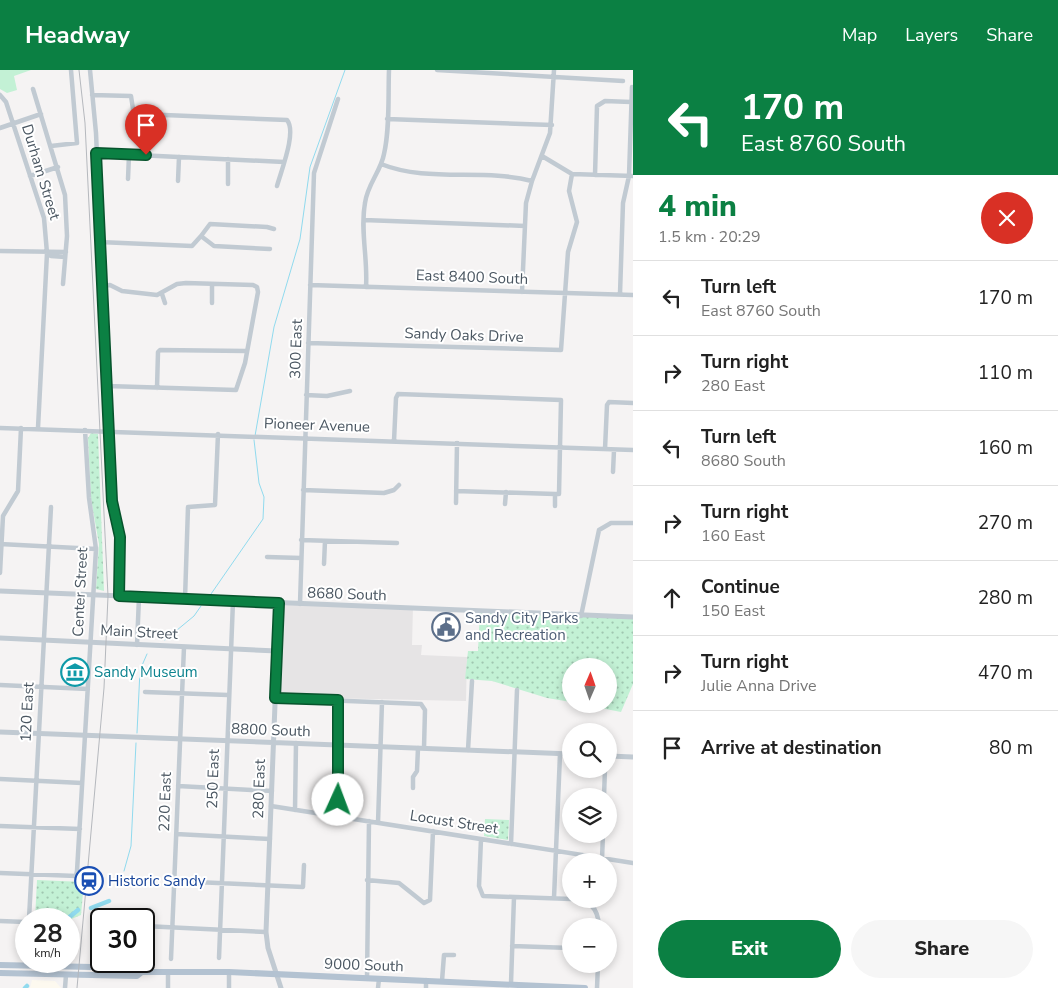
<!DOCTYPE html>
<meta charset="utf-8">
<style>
body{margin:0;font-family:"Nunito Sans",sans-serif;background:#f6f6f6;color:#222;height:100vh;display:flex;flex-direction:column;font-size:19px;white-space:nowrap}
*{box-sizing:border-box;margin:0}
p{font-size:16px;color:#767676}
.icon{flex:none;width:28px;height:28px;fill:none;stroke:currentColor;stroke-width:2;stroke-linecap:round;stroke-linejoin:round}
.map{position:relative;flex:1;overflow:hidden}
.sheet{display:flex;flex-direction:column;background:#fff;width:425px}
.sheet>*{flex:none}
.banner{background:#0b8043;color:#fff;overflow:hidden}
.needle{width:32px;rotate:2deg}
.tools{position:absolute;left:562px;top:588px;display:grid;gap:10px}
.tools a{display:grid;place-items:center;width:55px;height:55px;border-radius:50%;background:#fff;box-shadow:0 2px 8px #0003;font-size:25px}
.speed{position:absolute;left:15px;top:838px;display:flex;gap:10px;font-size:25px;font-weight:700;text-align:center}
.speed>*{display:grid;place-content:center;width:65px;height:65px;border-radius:50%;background:#fff;box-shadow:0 2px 8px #0003;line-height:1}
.speed small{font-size:12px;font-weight:400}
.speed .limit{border:2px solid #111;border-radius:8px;background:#fff;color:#111}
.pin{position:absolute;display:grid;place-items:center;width:42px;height:42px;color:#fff;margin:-51px -21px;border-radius:50% 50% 50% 0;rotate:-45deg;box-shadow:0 0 5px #0007}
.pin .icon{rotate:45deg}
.me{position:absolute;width:55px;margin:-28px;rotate:2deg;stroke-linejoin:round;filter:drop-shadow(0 0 4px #0008)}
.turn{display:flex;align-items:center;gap:18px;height:105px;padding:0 25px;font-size:22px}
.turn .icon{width:65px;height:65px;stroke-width:2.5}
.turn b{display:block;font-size:35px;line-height:42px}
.round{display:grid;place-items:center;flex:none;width:52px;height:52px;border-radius:26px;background:#f6f6f6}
.headline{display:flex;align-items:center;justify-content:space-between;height:85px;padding:0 25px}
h1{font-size:30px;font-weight:800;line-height:38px;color:#0b8043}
.primary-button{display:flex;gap:10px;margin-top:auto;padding:10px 25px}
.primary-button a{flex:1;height:58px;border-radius:30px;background:#0b8043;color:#fff;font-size:20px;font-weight:800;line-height:58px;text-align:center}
.primary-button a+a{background:#f6f6f6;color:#222}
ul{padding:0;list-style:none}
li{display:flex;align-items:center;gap:15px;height:75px;padding:0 25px;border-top:1px solid #e0e0e0}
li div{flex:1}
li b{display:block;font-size:19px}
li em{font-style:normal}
header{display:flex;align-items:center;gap:30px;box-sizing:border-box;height:70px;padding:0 25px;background:#0b8043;color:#fff}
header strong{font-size:24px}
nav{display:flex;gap:28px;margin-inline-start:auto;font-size:18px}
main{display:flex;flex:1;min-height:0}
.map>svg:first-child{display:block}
.commercial{fill:#fdf9ef}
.education{fill:#e6e4e5}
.grass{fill:#c3f1d5}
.park{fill:url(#park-dots)}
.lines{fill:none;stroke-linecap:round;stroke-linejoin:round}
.stream{stroke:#90daee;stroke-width:1}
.canal{stroke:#90daee;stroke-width:4.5}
.minor{stroke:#c1cad2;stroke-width:4.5}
.tertiary{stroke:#c1cad2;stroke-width:5}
.primary{stroke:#b3c2d1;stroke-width:6}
.tram{stroke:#b5b8bd;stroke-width:1}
.route-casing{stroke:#07532c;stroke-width:12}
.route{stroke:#0b8043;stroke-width:9}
.labels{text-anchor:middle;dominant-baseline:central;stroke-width:4;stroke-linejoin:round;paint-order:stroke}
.street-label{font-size:15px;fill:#4a5661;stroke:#fff}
.service-label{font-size:15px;fill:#4e5e75;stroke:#fff;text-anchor:start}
.culture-label{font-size:15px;fill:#0d838f;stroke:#fff;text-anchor:start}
.transit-label{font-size:15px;fill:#164399;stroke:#fff;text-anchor:start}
</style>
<header>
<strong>Headway</strong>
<nav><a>Map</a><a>Layers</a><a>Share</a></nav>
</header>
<main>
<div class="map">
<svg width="633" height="918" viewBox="0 0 633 918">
<defs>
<pattern id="park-dots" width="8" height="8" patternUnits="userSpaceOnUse" patternTransform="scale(1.25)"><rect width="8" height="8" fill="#c3f1d5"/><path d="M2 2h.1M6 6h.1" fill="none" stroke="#a0c6b0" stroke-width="1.8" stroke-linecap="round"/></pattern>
</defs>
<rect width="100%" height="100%" fill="#f5f3f3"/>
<!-- commercial -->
<path class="commercial" d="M32 910 55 911 61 918H30Z"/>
<!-- education -->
<path class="education" d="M282 532 413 537 412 575H422L421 585 467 587 466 631 275 627Z"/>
<!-- grass -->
<path class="grass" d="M0 0H31L14 6 17 20 7 23 0 19Z"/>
<!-- park -->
<path class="park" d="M91 363 98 364 104 521 96 519 99 474 91 429 88 368Z
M480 539 633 546V614L621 642 580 634H609V596H571V632L547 628 492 611 465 609 468 581H478Z
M485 749 509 750 508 770 484 766Z
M37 810 84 812 81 845 69 850 35 849Z"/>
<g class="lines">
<!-- stream -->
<path class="stream" d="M255 366 274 257 300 169 310 97 345 0
M211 524 263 449 264 427 259 413 254 370
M165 570 194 546 201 536
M137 663 140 600 147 584
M124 801 131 776 136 673"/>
<!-- canal -->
<path class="canal" d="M91 838 109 831
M67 849 78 840
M25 918 27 916"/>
<!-- minor -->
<path class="minor" d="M90 0 96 63 112 431 119 467V526
M437 0 623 11
M33 19 65 125 67 166 63 214
M0 25 6 32 44 148 47 183 38 358
M92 25 131 26 133 39 140 44 287 50C297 62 281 101 277 116
M387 49 552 55
M0 58 41 44
M51 76 77 73 71 0
M96 83 284 92
M542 86 572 104 633 106
M381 94C428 113 483 98 532 111
M595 105 597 36 605 31 631 32
M30 106 58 97
M128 109 129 85
M178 111 179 87
M228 114V89
M364 150 525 156
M201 166 210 154 267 157 274 159
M99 172 192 176 201 166 214 176 270 179
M0 181 66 182
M48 184 51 186 65 187
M310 215 633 225
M102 216 110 215 122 221 157 225 177 214 186 213 253 215 257 217 258 222 245 293 236 320 107 316
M366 217C368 189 360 160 365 133 367 115 381 101 384 84 390 58 388 27 389 0
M522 222 526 133 532 111 550 63 554 0
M162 224 165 233
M620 224 623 133 629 106 632 17
M212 233V214
M308 273 561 280 568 182 577 152 569 121 572 104
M157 318 158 282 160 280 246 281
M306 325 327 326 350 321
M0 358 633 380
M394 371 396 328 398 324 561 330 559 424H555V436
M605 379 607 335 609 332 633 333
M613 402 614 380
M303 420 384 423 394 420 399 415
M456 421 555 424
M456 433 457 373
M505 434 506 422
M301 470 397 473
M0 474 96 479
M267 487 301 488
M324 494 325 471
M0 503 3 446 18 421 21 358
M185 529 188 437 215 435 218 364
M300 534 314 103 338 29
M581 546 599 460 611 453H633
M137 575 139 527
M0 615 88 619
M145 622 228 625
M275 628 421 634 425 640 424 678
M468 680 472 611
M0 709 82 713
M178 716 272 721
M413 718V707L417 701 418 678
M604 726 605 699
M271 736 633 793
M295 740 296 673
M337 746 338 630
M378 753 382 632
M0 756 80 759
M176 764 270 769
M481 769 479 816 483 826 571 829
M511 774 517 620
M602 789 603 764
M0 803 76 806 77 801 96 479 89 428 85 360
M367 810 399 813 424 833 430 830 433 761
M174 811 303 817 304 795
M554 828 560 684
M573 829C590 829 598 839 599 856
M29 849 51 437
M0 851 26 852
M144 856 266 862
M512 876 571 878
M219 888 233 531
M171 889 184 577
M367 908 369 751
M442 911 444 885H454
M511 913 514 827
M65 918 66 905
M168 918V902
M229 918V902
M378 918 379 909
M426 918V910
M597 918 598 894"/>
<!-- tertiary -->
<path class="tertiary" d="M0 521 633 547
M279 533 266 862 268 878 281 918
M0 568 277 581
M0 662 571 684
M609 686 633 687"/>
<!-- primary -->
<path class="primary" d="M0 895 137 898 142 902H229L585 918
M0 903 137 906 142 902"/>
<!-- tram -->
<path class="tram" d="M77 918 104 618 108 526 85 53 79 0"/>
</g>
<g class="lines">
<defs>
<path id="route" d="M146 85 96 83 112 431 120 467 119 526 279 533 275 628 338 630V730"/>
</defs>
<!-- route casing -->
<use href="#route" class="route-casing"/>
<!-- route -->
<use href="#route" class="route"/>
</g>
<!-- icons -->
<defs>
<symbol id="civic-ring" viewBox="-11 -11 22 22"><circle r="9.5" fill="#fff" stroke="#5c6f8a" stroke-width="1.5"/><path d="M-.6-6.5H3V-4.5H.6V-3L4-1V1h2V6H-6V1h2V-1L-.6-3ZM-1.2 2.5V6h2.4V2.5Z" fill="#5c6f8a"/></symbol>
<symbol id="museum-ring" viewBox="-11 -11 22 22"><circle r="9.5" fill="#fff" stroke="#0f9aa8" stroke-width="1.5"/><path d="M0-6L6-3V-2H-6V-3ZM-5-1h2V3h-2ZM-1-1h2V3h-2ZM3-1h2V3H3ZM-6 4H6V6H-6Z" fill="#0f9aa8"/></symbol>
<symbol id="station-ring" viewBox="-11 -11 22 22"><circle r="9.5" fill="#fff" stroke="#1a4fb4" stroke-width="1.5"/><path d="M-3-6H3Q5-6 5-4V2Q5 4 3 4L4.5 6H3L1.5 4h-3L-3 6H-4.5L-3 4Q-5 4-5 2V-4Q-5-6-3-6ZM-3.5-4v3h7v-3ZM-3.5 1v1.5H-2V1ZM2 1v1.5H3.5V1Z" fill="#1a4fb4"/></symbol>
</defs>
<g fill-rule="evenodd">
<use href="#civic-ring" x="430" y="541" width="32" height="32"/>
<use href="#museum-ring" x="59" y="586" width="32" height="32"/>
<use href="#station-ring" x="73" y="795" width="32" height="32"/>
</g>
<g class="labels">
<!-- street labels -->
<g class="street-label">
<text transform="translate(41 102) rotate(73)">Durham Street</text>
<text transform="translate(472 207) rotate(2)">East 8400 South</text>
<text transform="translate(464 265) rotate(2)">Sandy Oaks Drive</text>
<text transform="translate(296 279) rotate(-88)">300 East</text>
<text transform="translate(317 355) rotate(2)">Pioneer Avenue</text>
<text transform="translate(80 522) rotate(-87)">Center Street</text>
<text transform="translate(347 524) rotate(2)">8680 South</text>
<text transform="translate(139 562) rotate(3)">Main Street</text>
<text transform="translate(27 642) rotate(-87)">120 East</text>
<text transform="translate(271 660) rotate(2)">8800 South</text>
<text transform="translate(213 709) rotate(-88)">250 East</text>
<text transform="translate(259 719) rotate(-88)">280 East</text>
<text transform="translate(165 732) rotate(-88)">220 East</text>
<text transform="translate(454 752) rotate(9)">Locust Street</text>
<text transform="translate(364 895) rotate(2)">9000 South</text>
</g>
<!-- service labels -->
<g class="service-label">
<text x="465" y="548">Sandy City Parks<tspan x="465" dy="17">and Recreation</tspan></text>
</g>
<!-- culture labels -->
<g class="culture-label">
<text x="94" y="602">Sandy Museum</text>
</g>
<!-- transit labels -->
<g class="transit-label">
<text x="108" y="811">Historic Sandy</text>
</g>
</g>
</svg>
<div class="tools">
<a><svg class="needle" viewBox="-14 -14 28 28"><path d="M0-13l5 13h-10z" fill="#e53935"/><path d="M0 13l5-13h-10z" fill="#767676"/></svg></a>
<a><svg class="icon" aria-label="search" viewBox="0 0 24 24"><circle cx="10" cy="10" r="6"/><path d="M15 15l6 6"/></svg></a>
<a><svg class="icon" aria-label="layers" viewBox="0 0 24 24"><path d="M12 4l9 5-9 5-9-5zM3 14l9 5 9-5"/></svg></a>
<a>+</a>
<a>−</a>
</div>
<div class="speed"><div>28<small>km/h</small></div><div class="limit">30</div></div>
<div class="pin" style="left:146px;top:85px;background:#d93025"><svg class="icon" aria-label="arrive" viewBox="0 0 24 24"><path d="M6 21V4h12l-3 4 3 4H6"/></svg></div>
<svg class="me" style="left:338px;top:730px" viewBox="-20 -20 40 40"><circle r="19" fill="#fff"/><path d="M0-13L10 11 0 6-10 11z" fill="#0b8043"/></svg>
</div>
<section class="sheet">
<div class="banner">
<div class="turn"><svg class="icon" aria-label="left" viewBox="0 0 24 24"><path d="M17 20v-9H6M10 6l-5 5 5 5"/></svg><div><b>170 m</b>East 8760 South</div></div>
</div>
<div class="headline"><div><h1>4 min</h1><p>1.5 km · 20:29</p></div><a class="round" style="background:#d93025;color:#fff"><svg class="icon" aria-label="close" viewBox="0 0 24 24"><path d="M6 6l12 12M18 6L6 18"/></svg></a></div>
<ul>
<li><svg class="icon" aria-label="left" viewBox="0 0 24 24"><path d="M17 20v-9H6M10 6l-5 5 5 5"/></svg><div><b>Turn left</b><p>East 8760 South</p></div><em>170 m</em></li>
<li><svg class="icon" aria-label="right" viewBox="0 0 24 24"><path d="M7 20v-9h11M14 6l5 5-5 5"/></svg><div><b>Turn right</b><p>280 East</p></div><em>110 m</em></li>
<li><svg class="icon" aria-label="left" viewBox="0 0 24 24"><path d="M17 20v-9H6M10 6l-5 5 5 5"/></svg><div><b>Turn left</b><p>8680 South</p></div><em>160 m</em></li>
<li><svg class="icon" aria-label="right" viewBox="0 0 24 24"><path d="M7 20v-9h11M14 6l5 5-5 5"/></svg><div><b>Turn right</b><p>160 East</p></div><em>270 m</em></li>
<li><svg class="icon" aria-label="ahead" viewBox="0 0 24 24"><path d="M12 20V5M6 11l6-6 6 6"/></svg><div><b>Continue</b><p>150 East</p></div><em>280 m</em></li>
<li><svg class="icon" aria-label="right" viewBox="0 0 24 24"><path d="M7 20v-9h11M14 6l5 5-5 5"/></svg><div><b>Turn right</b><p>Julie Anna Drive</p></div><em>470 m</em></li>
<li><svg class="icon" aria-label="arrive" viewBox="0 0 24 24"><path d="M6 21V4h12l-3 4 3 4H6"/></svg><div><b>Arrive at destination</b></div><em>80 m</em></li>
</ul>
<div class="primary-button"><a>Exit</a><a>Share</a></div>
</section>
</main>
